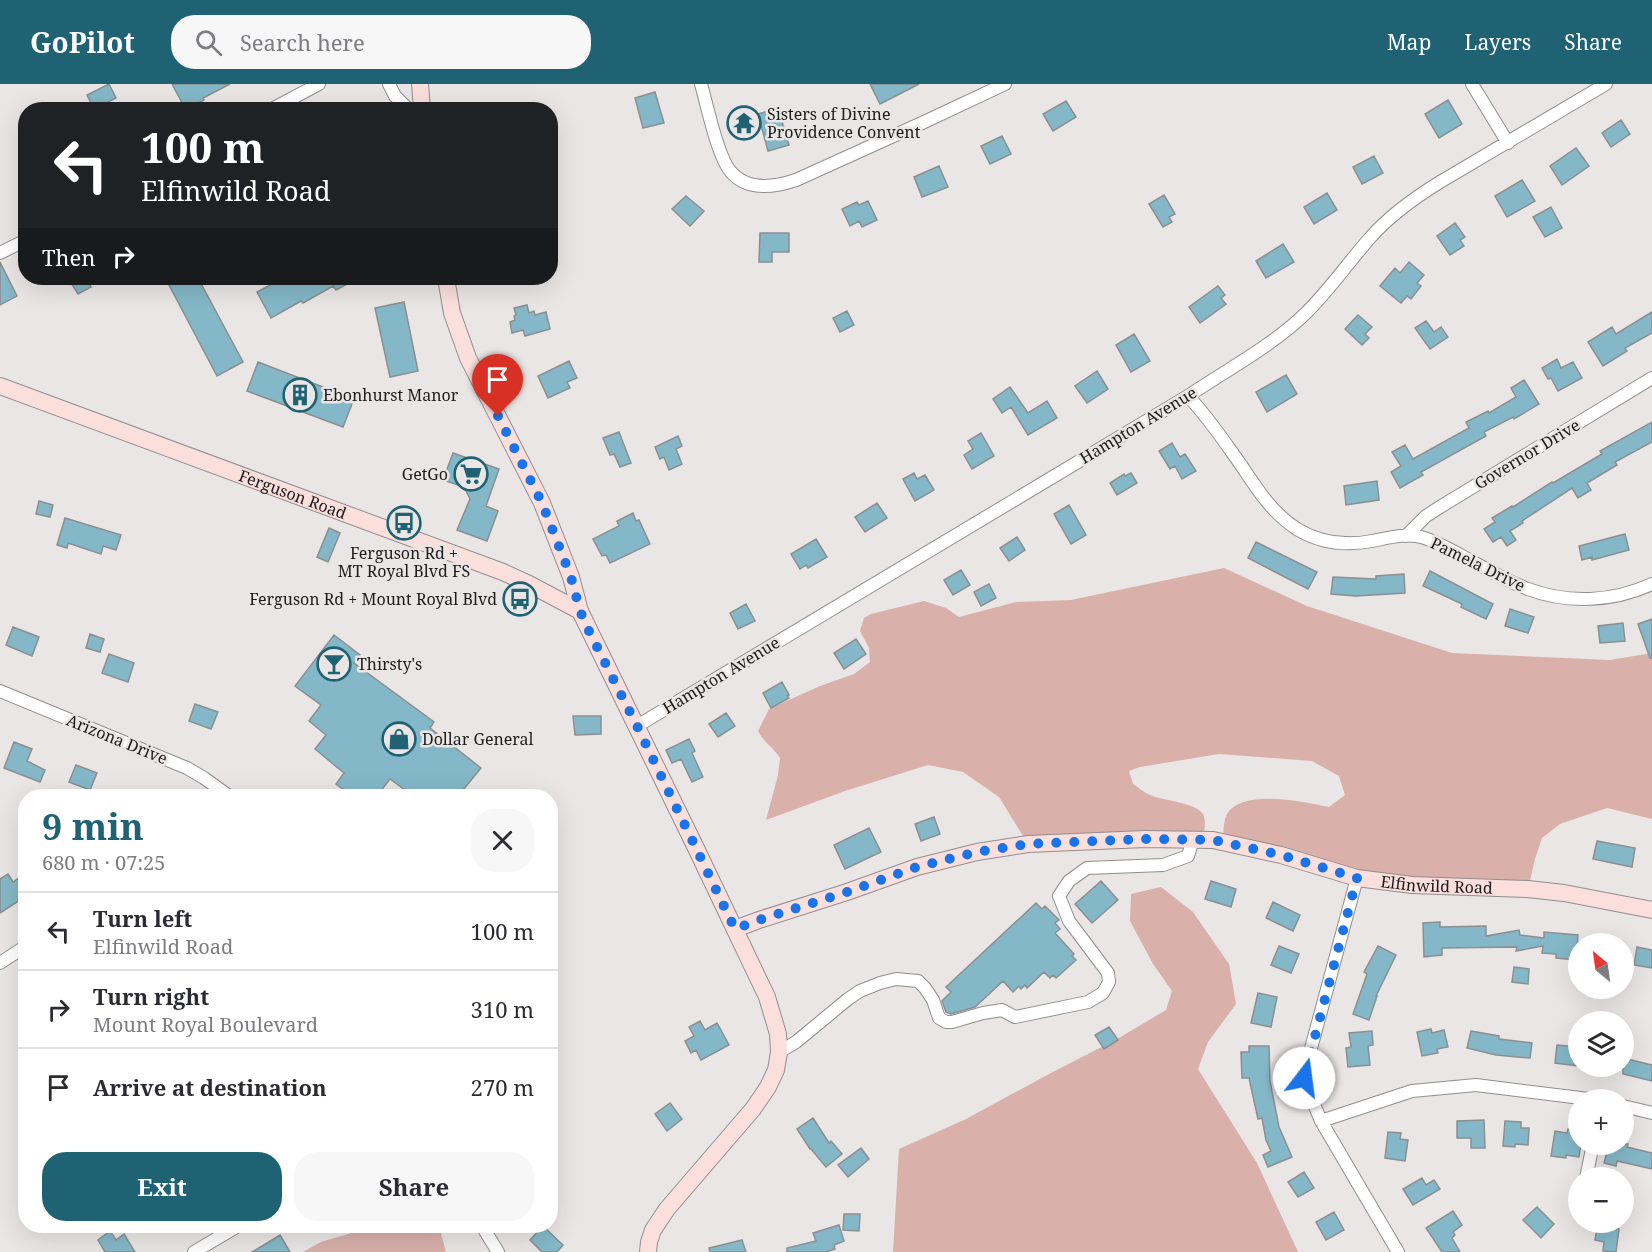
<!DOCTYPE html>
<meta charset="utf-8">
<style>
body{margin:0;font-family:"Noto Serif",serif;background:#f7f7f7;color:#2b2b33;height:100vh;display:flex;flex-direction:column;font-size:22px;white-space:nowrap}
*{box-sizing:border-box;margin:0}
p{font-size:20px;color:#7c7c81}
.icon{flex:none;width:33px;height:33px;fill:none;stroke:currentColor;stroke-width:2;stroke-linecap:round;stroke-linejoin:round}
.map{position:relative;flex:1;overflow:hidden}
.side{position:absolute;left:18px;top:705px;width:540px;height:444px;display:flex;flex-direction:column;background:#fff;border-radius:24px;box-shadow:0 6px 24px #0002}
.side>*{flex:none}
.top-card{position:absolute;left:18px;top:18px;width:540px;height:183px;border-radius:24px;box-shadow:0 6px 24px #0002;background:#202124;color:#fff;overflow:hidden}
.needle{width:39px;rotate:331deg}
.buttons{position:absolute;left:1568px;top:849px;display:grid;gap:12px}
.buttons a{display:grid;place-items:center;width:66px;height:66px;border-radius:50%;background:#fff;box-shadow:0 6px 24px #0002;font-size:30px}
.pin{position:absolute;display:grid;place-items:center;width:51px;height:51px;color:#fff;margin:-62px -26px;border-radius:50% 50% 50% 0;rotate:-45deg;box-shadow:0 0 6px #0007}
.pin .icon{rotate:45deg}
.me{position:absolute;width:66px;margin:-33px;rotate:15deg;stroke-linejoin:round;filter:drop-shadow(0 0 4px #0008)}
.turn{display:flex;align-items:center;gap:21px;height:126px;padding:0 24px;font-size:27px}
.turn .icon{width:78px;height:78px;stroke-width:2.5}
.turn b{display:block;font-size:42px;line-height:51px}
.then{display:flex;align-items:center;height:57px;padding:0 24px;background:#0003;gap:12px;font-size:22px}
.round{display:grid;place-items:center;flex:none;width:63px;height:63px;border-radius:24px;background:#f7f7f7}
.overview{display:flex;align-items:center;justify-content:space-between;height:102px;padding:0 24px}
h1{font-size:36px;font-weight:700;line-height:45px;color:#1e6274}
.primary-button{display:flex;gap:12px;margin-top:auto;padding:12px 24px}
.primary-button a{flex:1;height:69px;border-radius:24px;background:#1e6274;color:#fff;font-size:24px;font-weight:700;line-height:69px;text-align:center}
.primary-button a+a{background:#f7f7f7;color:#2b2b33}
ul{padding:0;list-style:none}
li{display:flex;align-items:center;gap:18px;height:78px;padding:0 24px;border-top:2px solid #e1e1e2}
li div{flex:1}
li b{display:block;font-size:22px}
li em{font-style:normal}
header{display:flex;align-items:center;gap:36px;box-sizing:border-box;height:84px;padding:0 30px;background:#1e6274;color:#fff}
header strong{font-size:28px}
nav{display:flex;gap:33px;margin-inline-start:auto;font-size:21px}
.search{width:420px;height:54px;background:#f7f7f7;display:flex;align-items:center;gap:15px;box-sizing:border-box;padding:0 21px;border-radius:24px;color:#7c7c81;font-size:22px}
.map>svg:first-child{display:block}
.green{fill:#d9b0aa}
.building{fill:#84b8c8;stroke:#8b8f90;stroke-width:1.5}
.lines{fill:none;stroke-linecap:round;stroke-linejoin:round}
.street-casing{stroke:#928e8e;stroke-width:14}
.secondary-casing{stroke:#928e8e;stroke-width:18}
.street{stroke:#fff;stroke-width:12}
.secondary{stroke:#fadfdc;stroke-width:16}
.route{stroke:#1a73e8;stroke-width:10;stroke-dasharray:0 18}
.labels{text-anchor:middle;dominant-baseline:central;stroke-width:5;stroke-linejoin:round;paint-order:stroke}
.poi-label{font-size:16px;fill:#1d1c1b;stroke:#eae6e5;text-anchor:start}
.street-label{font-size:16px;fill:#1d1c1b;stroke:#eae6e5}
</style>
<header>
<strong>GoPilot</strong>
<div class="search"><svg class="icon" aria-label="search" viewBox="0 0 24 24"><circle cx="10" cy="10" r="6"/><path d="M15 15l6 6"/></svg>Search here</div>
<nav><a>Map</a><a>Layers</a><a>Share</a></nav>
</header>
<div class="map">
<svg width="1652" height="1168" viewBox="0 0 1652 1168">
<rect width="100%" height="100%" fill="#eae6e5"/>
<!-- green -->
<path class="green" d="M1224 484 1307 522 1452 569 1610 576 1652 569V735L1607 724 1560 740 1542 754 1535 775 1528 805 1412 801 1222 758C1224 750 1223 737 1227 730 1243 704 1305 718 1329 723L1345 711 1339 692 1312 677 1219 670 1140 683 1129 687 1133 700C1138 703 1143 708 1148 710 1161 717 1199 718 1204 732 1206 739 1204 749 1203 756L1028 760 999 713 963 688 928 681 845 707 766 736 778 691 780 674C772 662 765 660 758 647L769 625 820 602 854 590 870 578 869 564 860 547 864 534 871 530 924 517 946 524 959 533 1016 518 1071 516Z
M1161 803 1193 828 1229 880 1236 920 1208 958 1198 985 1257 1079 1298 1168H893L899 1065 966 1035 1049 990 1117 955 1166 926 1172 907 1153 880 1130 837 1131 810Z
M375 1142H439L446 1168H303L321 1158Z"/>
<!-- building -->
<path class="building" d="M109 0 116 14 94 25 87 11Z
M172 0H230L203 14 204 16 186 26Z
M870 0H919L880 20Z
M655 8 664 39 643 44 635 14Z
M1448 16 1462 40 1439 54 1425 30Z
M1066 17 1076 33 1053 47 1043 30Z
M778 24 789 61 768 67 758 30Z
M1621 36 1630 50 1611 63 1602 49Z
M1002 52 1011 70 990 80 981 62Z
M1576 64 1589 82 1562 101 1550 82Z
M1374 72 1383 89 1362 100 1353 83Z
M939 82 948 103 922 113 914 93Z
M1522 96 1535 117 1507 133 1495 112Z
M1327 109 1337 126 1314 140 1304 123Z
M1164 111 1175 130 1169 133 1172 138 1163 143 1149 120Z
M686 112 704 127 690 142 672 125Z
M868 117 877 136 862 143 859 137 850 142 842 125 857 118 859 121Z
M1551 123 1562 144 1545 153 1533 133Z
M1455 139 1465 153 1460 156 1464 162 1450 171 1437 152Z
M760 149H789V168H772V178H759Z
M1283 160 1294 178 1266 194 1256 177Z
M0 178 17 212 0 221Z
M1409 178 1424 191 1417 199 1421 202 1411 215 1407 212 1401 219 1380 202 1395 184 1400 189Z
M68 194H86L91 203 78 210Z
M178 194H198L243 278 217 292 168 199Z
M283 194H358L336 206 333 202 303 219 301 217 271 234 257 208Z
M1218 202 1225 211 1221 214 1226 220 1200 239 1189 223Z
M404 218 418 287 390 293 375 224Z
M527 221 529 229 534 227 535 231 546 228 550 245 525 252 523 246 512 249 510 238 515 236 514 232 516 231 514 224Z
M847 227 854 241 840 248 833 234Z
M1652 228V249L1625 264 1627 267 1603 282 1588 258 1612 243 1616 250Z
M1358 231 1372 243 1365 250 1369 254 1362 261 1345 245Z
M1426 237 1434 248 1441 243 1448 253 1430 265 1415 244Z
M1134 250 1150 277 1131 288 1116 261Z
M1557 275 1561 284 1573 278 1582 294 1558 307 1551 294 1548 295 1542 284Z
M569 277 577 294 567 298 570 304 548 314 538 292Z
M258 278 354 315 343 343 247 307Z
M1097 287 1108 305 1087 319 1075 302Z
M1286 291 1297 310 1267 328 1256 308Z
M1524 296 1539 320 1514 335 1513 333 1484 348 1486 352 1421 388 1423 391 1400 404 1391 388 1401 382 1392 368 1405 361 1413 375 1469 344 1466 338 1488 327 1489 329 1516 313 1511 304Z
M1010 303 1028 329 1047 317 1057 334 1028 351 1011 323 1002 329 993 315Z
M1652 338V358L1615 378 1617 381 1587 399 1591 406 1578 414 1572 404 1522 437 1523 439 1510 447 1516 456 1507 462 1501 453 1493 458 1484 445 1495 438 1492 434 1512 422 1513 423 1552 398 1553 399 1602 370 1600 367Z
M619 348 631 379 620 383 614 370 610 371 603 354Z
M981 349 994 372 972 385 964 371 973 365 968 357Z
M678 352 682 362 676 365 682 380 669 386 664 373 660 375 655 363Z
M1172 359 1180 373 1185 370 1196 387 1182 395 1175 382 1170 385 1159 367Z
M453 369 499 385 486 422 498 427 487 457 457 446 470 415 464 403 443 396Z
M914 389 917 395 925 391 934 406 915 417 903 395Z
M1131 389 1137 399 1117 411 1110 399 1124 390 1125 392Z
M1377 397 1379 416 1346 421 1344 402Z
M39 417 53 421 50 433 36 430Z
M877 419 887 434 865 448 855 433Z
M1069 421 1086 451 1071 460 1054 430Z
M633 429 636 437 639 436 650 460 610 479 606 471 602 472 593 455 619 442 617 437Z
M65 434 121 451 116 466 103 462 101 470 68 459 67 464 57 461Z
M329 444 340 449 328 478 317 473Z
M1625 450 1629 466 1592 476V473L1582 476 1579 462Z
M1017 453 1025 466 1009 477 1000 464Z
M816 455 827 473 808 484 806 481 800 485 791 470Z
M1256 458 1317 488 1308 505 1248 474Z
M961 486 970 501 953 511 944 496Z
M1430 487 1493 520 1486 535 1461 523 1462 520 1423 502Z
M1404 490 1405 509 1356 512 1331 510 1333 493 1376 495V492Z
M989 500 996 514 981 522 974 508Z
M746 520 755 537 738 545 730 529Z
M1510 525 1534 533 1528 549 1505 542Z
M1652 535V574H1650L1638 540Z
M1623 539 1625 557 1600 559 1598 542Z
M13 543 39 553 32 572 6 561Z
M90 550 104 555 100 568 86 564Z
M334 551 360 571 354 579 434 638 430 644 481 684 458 712H413L390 695 377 712H352L336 700 344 689 315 665 326 651 309 637 321 621 295 602Z
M856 555 866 570 844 585 834 569Z
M109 570 134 579 128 598 102 589Z
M782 598 789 611 787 612 789 614 771 624 763 609Z
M195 620 218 628 211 645 189 637Z
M726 629 735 642 718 653 709 640Z
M573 632H601V650L575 651Z
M689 655 695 667 692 669 703 693 692 698 681 675 672 679 666 666Z
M14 658 32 665 27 677 45 686 40 698 4 684Z
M76 681 97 689 90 706 69 698Z
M934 733 940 750 921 757 915 740Z
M869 744 881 768 845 785 834 761Z
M1597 757 1635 764 1632 783 1593 775Z
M8 790 13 798 20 793 26 802V812L0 829V795Z
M1101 797 1118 816 1092 839 1075 820Z
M1211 797 1236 805 1231 823 1205 815Z
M1273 818 1300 831 1293 847 1266 834Z
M1036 819 1042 825 1045 822 1059 836 1055 839 1060 845 1055 849 1074 870 1072 872 1076 876 1056 894 1053 891 1050 894 1044 888 1027 904 1025 901 1021 905 1019 902 1013 908 1003 897 975 923 951 930 946 928 942 917 951 908 946 903Z
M1440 838V843L1486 842V852L1519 846 1520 851 1544 854V848L1578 851 1576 876 1556 874V870L1542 869 1543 862 1516 867 1517 863 1442 864V871L1424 873 1423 839Z
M1279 862 1299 870 1291 889 1271 881Z
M1378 862 1396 871 1376 912H1377L1369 936 1353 930 1367 890 1364 888Z
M1637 863 1652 866V884L1634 881Z
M1514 883 1529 885 1528 900 1512 898Z
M1258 909 1277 913 1271 943 1251 939Z
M700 937 705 946 717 939 729 961 701 976 696 966 691 969 685 957 694 952 689 943Z
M1109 943 1118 956 1104 965 1095 951Z
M1431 945 1432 949 1444 946 1448 963 1437 965 1438 969 1422 972 1417 948Z
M1372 947 1373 961 1368 962 1370 981 1348 983 1346 964 1351 963 1349 949Z
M1471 947 1499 952V955L1532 959 1530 974 1496 971 1467 964Z
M1557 961 1578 963V982L1555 979Z
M1249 962H1269L1270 997 1279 1043 1292 1073 1268 1083 1263 1071 1271 1067 1266 1056 1262 1034 1258 1035 1249 994H1242L1241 968H1249Z
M1623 974 1652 981V997L1623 990Z
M670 1019 682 1035 667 1047 655 1030Z
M813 1034 829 1059 831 1057 842 1070 826 1083 811 1065H810L797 1045Z
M1484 1036 1485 1064H1471V1054H1457V1037Z
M1505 1037 1521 1038V1044H1529L1528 1061 1515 1060V1063L1503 1062Z
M1568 1045 1578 1047V1060H1581L1579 1073 1566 1071V1074L1551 1072 1555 1047 1567 1049Z
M1388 1048 1401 1049 1400 1055 1408 1056 1405 1077 1385 1074Z
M1609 1060H1628L1627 1063 1652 1069V1085L1617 1077 1616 1082 1604 1079Z
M861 1064 869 1075 848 1093 838 1081Z
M1304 1088 1314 1104 1298 1113 1288 1098Z
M1422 1094 1426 1101 1434 1096 1440 1105 1413 1121 1403 1105Z
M1537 1123 1554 1140 1541 1154 1523 1136Z
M1453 1127 1462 1141 1453 1148 1455 1151 1452 1154 1460 1168H1442L1426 1144Z
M1334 1128 1344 1146 1326 1156 1316 1138Z
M844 1130H860L859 1147 843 1146Z
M1598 1138H1613L1612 1144 1619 1145 1616 1168 1603 1167 1604 1158 1595 1156Z
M839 1141 844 1157 834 1161 835 1165 826 1168H787V1164L816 1157 813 1149Z
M543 1142 563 1161 557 1168H542L530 1156Z
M110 1147 116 1156 124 1150 135 1168H105L98 1156Z
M280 1151 290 1168H252Z
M742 1156 746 1168H710L709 1164Z"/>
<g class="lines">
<defs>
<path id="street" d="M389 0 395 12 409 26
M701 0C707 21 718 74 731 88 748 108 775 103 796 96L922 39 1005 0
M1472 0 1508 59
M270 26 319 0
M0 169 26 156
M1188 312C1208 333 1224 357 1241 381 1257 405 1272 429 1297 445 1320 459 1346 462 1372 457 1388 454 1404 449 1421 453 1439 458 1458 470 1475 479 1492 488 1509 498 1528 505 1568 520 1613 518 1652 500
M1406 452 1426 432 1440 423 1652 294
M0 607 187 684 204 694 229 712
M637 642 1188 312C1225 287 1275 260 1307 228 1330 205 1348 179 1369 155 1389 132 1414 114 1440 98L1606 0
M1357 794 1303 994 1321 1037 1398 1168
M0 879 26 862
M779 968 796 958 848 915 860 907 880 899 896 895 918 897 925 904 933 916 939 934 946 938H952L983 929 1002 926 1015 933 1088 918 1103 909 1109 898 1108 889 1069 837 1059 812 1069 797 1087 784 1163 781 1188 772 1193 755
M1623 1022 1652 1029
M1321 1037 1412 1007 1476 1001 1597 1016
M1586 1094 1593 1060
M482 1142 498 1168
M194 1168 238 1142"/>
<g id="secondary">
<path d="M420 0 422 26"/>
<path d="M446 194 452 229 468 274 542 419 571 493 580 527 695 762 767 913 778 950 779 968 776 986 768 1003 753 1025 667 1125 653 1146 649 1158 648 1168"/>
<path id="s1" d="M0 302 503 488 529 500 580 527"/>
<path id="s2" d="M735 845 759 836 847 808 917 783 977 768 1028 760 1145 755 1213 756 1281 771 1357 794 1412 801 1528 805 1564 809 1652 826"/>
</g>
</defs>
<!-- street casing -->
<use href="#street" class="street-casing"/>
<!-- secondary casing -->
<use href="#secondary" class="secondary-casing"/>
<!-- street -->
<use href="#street" class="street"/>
<!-- secondary -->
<use href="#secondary" class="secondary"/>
</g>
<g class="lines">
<!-- route -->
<path class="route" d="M498 332 542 419 571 493 580 527 588 545 637 642 735 845 759 836 847 808 917 783 977 768 1028 760 1145 755 1213 756 1281 771 1357 794 1304 994"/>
</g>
<!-- icons -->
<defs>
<symbol id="temple-ring" viewBox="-11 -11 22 22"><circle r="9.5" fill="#eae6e5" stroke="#1e6274" stroke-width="1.5"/><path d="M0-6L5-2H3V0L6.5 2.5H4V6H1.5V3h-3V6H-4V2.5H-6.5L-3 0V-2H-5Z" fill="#1e6274"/></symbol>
<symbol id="building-ring" viewBox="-11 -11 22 22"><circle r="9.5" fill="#eae6e5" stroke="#1e6274" stroke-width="1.5"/><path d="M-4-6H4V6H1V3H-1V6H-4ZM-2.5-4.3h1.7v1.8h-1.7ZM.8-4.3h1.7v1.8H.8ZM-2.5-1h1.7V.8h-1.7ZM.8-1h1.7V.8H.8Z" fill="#1e6274"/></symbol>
<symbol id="supermarket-ring" viewBox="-11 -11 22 22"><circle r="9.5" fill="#eae6e5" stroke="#1e6274" stroke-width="1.5"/><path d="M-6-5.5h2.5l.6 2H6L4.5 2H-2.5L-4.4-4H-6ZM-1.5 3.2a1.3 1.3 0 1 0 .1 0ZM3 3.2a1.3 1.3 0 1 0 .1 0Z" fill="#1e6274"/></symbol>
<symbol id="bus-ring" viewBox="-11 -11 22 22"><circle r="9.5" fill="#eae6e5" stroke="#1e6274" stroke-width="1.5"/><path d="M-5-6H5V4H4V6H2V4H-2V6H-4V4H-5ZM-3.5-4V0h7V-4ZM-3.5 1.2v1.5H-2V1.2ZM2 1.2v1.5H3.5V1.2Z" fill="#1e6274"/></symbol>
<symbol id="bar-ring" viewBox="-11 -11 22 22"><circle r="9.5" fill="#eae6e5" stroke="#1e6274" stroke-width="1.5"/><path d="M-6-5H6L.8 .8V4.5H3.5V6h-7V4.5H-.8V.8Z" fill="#1e6274"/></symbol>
<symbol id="shop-ring" viewBox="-11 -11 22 22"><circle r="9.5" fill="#eae6e5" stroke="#1e6274" stroke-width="1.5"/><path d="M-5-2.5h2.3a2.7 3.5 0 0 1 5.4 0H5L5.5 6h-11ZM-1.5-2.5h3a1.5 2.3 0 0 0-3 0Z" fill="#1e6274"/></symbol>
</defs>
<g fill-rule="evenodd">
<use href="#temple-ring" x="725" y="20" width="38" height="38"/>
<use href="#building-ring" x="281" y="292" width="38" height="38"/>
<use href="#supermarket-ring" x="452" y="371" width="38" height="38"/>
<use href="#bus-ring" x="385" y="420" width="38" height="38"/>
<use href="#bus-ring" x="501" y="496" width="38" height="38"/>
<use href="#bar-ring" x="315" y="561" width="38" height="38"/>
<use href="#shop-ring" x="380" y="636" width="38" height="38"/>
</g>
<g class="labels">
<!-- poi labels -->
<g class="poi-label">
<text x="767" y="30">Sisters of Divine<tspan x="767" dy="18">Providence Convent</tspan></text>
<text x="323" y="311">Ebonhurst Manor</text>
<text x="448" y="390" text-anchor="end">GetGo</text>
<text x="404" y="469" text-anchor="middle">Ferguson Rd +<tspan x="404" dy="18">MT Royal Blvd FS</tspan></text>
<text x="497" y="515" text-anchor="end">Ferguson Rd + Mount Royal Blvd</text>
<text x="357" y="580">Thirsty's</text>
<text x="422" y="655">Dollar General</text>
</g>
<!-- street labels -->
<g class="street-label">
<text transform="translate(1138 341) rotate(-31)">Hampton Avenue</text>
<text transform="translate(1527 370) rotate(-31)">Governor Drive</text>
<text stroke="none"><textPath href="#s1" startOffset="312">Ferguson Road</textPath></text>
<text transform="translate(1478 480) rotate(26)">Pamela Drive</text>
<text transform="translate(721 591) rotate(-31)">Hampton Avenue</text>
<text transform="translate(117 655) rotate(22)">Arizona Drive</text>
<text stroke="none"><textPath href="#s2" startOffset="720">Elfinwild Road</textPath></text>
</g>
</g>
</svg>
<div class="buttons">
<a><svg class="needle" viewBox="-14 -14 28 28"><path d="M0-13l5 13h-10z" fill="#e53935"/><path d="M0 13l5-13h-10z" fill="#7c7c81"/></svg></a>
<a><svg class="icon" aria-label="layers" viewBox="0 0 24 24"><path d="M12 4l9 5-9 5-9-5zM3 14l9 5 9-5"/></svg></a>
<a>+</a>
<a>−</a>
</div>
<div class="pin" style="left:498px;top:332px;background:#d93025"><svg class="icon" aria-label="arrive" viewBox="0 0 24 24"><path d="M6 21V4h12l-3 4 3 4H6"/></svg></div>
<svg class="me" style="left:1304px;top:994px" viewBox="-20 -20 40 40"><circle r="19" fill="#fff"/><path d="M0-13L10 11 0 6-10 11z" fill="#1a73e8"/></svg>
<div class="top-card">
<div class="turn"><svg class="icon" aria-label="left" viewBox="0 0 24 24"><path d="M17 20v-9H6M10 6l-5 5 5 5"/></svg><div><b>100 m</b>Elfinwild Road</div></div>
<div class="then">Then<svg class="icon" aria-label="right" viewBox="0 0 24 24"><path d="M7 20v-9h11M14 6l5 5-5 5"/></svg></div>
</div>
<section class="side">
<div class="overview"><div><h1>9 min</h1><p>680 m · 07:25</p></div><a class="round"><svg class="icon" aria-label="close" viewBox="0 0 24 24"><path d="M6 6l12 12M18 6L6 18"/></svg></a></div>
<ul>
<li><svg class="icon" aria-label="left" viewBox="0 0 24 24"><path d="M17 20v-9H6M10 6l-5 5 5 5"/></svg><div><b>Turn left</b><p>Elfinwild Road</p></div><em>100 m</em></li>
<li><svg class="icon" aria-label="right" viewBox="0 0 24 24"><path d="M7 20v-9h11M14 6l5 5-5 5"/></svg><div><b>Turn right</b><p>Mount Royal Boulevard</p></div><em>310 m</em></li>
<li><svg class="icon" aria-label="arrive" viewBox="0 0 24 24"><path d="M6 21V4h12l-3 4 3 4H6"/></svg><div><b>Arrive at destination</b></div><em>270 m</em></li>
</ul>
<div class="primary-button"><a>Exit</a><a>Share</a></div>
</section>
</div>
